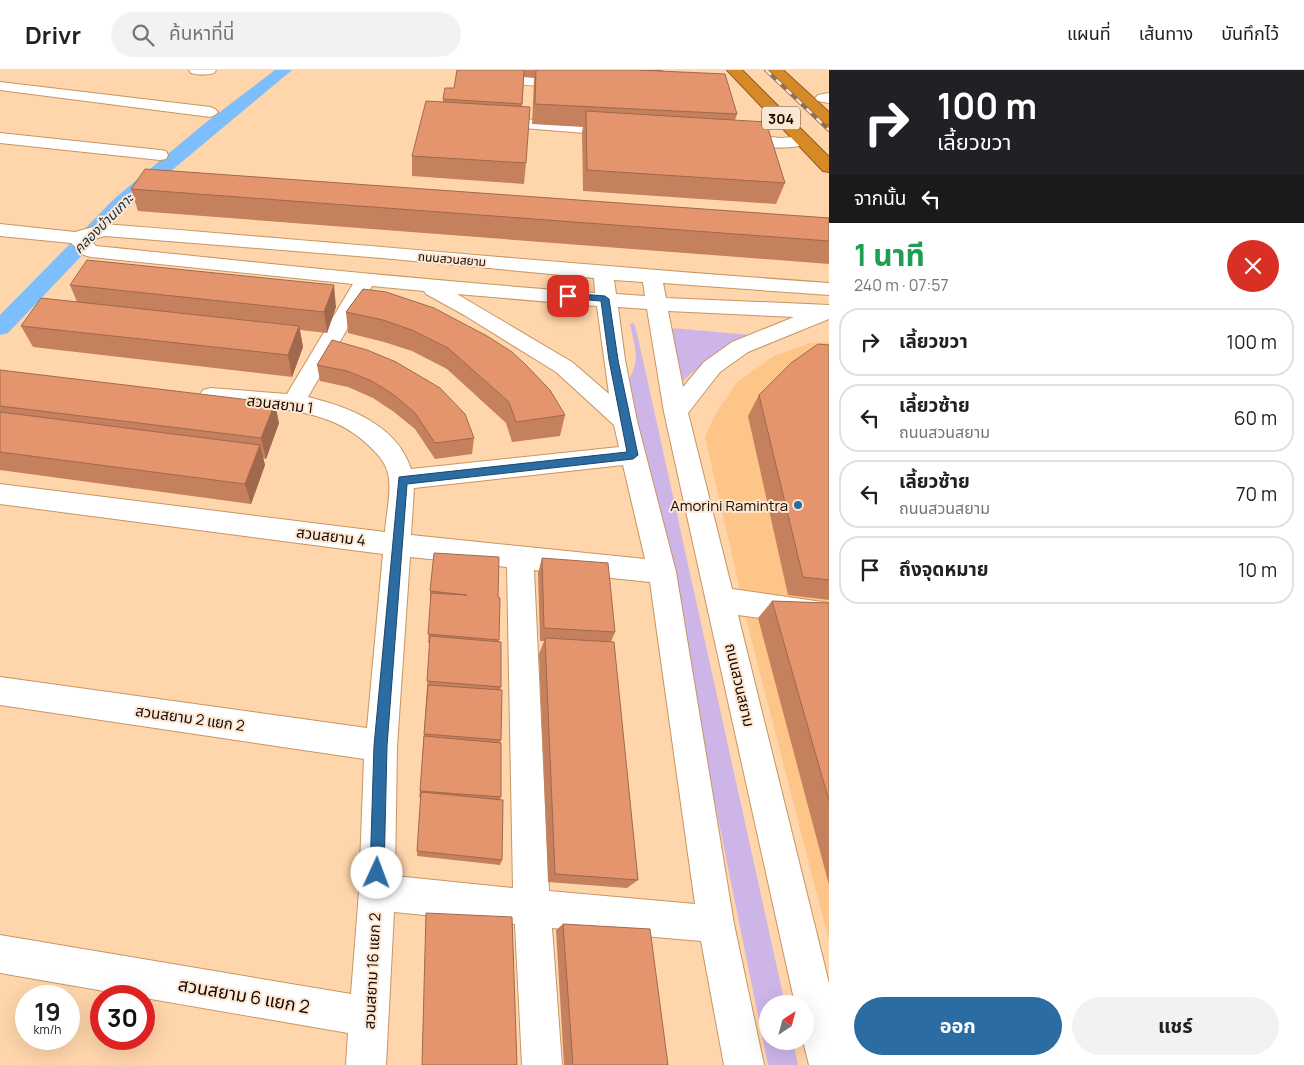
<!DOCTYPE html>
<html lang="th">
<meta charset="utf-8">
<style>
body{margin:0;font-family:Manrope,"Noto Sans Thai",sans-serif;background:#f2f2f2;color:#202124;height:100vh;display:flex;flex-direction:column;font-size:19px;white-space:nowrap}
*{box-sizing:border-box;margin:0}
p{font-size:16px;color:#757577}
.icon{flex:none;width:28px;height:28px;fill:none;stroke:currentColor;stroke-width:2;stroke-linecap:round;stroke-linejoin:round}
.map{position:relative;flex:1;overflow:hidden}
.sheet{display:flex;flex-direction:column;background:#fff;width:475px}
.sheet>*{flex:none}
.hud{background:#202124;color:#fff;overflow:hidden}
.needle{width:32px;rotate:36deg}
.fabs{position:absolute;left:759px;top:925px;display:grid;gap:10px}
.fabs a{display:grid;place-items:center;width:55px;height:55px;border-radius:50%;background:#fff;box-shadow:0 5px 20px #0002;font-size:25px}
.speed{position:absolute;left:15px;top:915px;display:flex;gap:10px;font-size:25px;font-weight:700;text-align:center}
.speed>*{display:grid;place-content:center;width:65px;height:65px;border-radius:50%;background:#fff;box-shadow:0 5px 20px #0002;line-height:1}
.speed small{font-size:12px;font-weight:400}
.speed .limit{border:8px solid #d22;background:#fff;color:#111}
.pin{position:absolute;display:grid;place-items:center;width:42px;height:42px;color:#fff;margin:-21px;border-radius:10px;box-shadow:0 2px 8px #0006}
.me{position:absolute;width:55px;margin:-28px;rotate:2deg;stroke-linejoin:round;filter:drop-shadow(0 0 4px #0008)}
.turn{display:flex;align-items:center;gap:18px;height:105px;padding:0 25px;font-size:22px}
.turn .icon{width:65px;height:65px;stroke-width:2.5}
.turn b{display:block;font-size:35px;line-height:42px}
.then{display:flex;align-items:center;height:48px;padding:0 25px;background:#0003;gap:10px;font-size:19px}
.round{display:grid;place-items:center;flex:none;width:52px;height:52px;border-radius:26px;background:#f2f2f2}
.head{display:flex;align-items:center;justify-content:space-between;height:85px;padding:0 25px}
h1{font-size:30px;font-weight:700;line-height:38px;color:#1e9e55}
.button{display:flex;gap:10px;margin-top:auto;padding:10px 25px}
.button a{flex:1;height:58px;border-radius:30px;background:#2b6ca2;color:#fff;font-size:20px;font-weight:700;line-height:58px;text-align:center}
.button a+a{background:#f2f2f2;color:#202124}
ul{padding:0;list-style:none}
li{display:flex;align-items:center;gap:15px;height:68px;margin:0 10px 8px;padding:0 15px;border:2px solid #e0e0e0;border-radius:20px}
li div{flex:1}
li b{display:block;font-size:19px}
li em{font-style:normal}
header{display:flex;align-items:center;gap:30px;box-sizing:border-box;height:70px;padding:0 25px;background:#fff;border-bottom:1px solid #e0e0e0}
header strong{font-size:24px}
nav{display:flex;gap:28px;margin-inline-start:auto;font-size:18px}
.search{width:350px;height:45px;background:#f2f2f2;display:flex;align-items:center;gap:12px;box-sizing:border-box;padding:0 18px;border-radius:28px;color:#757577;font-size:19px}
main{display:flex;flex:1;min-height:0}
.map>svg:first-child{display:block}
.built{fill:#fec589}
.green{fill:#ceb5e8}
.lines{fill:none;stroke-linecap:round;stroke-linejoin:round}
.canal{fill:#7cbffc;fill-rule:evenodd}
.minor-casing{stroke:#c69662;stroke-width:2}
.highway-casing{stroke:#935c19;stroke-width:2}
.minor{fill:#fff;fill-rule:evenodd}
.highway{fill:#d58927;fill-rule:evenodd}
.rail-casing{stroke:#8e7057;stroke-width:4}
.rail{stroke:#fce7d2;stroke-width:2.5;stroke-dasharray:7;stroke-linecap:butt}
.wall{fill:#c5805e}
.shaded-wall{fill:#a0684c}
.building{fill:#e5956d;stroke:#a0684c}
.route{fill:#2b6ca2;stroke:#1c4669}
.poi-dot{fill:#2b6ca2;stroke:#fce7d2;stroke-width:2}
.labels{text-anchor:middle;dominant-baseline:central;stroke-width:4;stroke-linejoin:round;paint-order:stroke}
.far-street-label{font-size:12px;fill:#180700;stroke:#fce7d2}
.shield{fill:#fce7d2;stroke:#5c4a3f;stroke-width:1}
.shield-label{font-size:14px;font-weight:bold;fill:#180700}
.far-water-label{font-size:14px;font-style:italic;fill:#133048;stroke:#fce7d2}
.street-label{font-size:15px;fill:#180700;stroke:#fce7d2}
.poi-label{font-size:15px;fill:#180700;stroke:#fce7d2;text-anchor:end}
.near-street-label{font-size:18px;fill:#180700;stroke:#fce7d2}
</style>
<header>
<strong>Drivr</strong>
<div class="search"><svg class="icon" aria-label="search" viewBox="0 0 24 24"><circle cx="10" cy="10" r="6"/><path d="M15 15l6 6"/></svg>ค้นหาที่นี่</div>
<nav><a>แผนที่</a><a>เส้นทาง</a><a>บันทึกไว้</a></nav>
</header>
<main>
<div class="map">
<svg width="829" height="995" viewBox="0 0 829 995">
<rect width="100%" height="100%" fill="#ffd5ab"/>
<!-- built -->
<path class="built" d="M829 272V871L751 568 705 367 715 345 736 313 774 286 810 273Z"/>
<!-- green -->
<path class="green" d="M633 253 635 255 646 304 785 934H768V971H793L798 995H768L629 309C641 289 634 275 630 254Z
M671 258 751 265C728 279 703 291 683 311Z"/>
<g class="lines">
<!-- canal -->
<path class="canal" d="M275 0H292L129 136 8 263 0 265V245L115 128 204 54Z"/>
<defs>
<path id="minor" d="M189 0H216L214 3C207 5 198 5 191 3Z
M489 0H503V2L507 4 570 9 575 10 577 13 575 16 570 17C553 16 498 17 488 4Z
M0 12 210 37 215 39 218 42 215 45 210 47 0 20Z
M829 23V33L818 31 815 28 818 25Z
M492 47 621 56 627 58 629 61 627 64 621 66 486 55 484 52 486 49Z
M0 63 160 80 166 81 168 85 166 89 160 90 0 73Z
M736 64 781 68 804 66 810 68 812 71 810 74C786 80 754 78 730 72L728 69 730 66Z
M0 154 75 162 104 154C346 173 587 196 829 213V225L663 213 666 228 829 235V249L748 282 720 302 688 343 732 519 829 533V557L738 545 829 913V995H809L803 971H805V934H795L664 342 647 239 618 237 625 290 637 351 676 502 734 854 764 995H724L701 871 552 858 562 995H522L515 854 394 842 386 995H346L348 963 0 903V865L351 924 359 822 364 689 0 635V607L367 658 383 484 0 434V414L385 462C386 446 391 425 389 409 387 393 378 384 367 374 326 335 264 338 211 334L203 332 199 326 203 320 211 318 287 324 353 214 91 187 84 185 71 173 0 166ZM105 166 382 188 594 208 595 223C429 211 263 193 96 176L90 170ZM614 210 643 212 645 226 616 224ZM372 216 424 221 426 224 464 245 556 302 614 355 619 377 411 399C397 355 349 337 308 327ZM457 224 597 236 609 324 572 292ZM668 241 794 247 732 272 704 292 683 317ZM623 395 645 489 411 465 414 418ZM410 487 507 497 513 818 395 806 397 676ZM534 500 650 512 695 834 549 821Z"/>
<path id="highway" d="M727 0H742L829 87V102L823 101Z
M768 0H783L829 42V55L823 53Z"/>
</defs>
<!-- minor casing -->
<use href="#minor" class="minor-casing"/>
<!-- highway casing -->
<use href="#highway" class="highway-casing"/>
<!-- minor -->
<use href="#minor" class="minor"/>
<!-- highway -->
<use href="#highway" class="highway"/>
<defs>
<path id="rail" d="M766 0 829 60"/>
</defs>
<!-- rail casing -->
<use href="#rail" class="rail-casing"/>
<!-- rail -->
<use href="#rail" class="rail"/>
</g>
<!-- wall -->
<path class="wall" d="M457 0H663V1L737 44 735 50 785 113 776 134 583 121 582 62 583 57 532 54 534 8 524 7 522 37 526 93 524 114 412 106V86L443 32V29L454 18Z
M131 119 829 148V194L138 141Z
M70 215 336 237 327 263 300 260 303 277 292 307 33 277 21 256 77 232Z
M363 219 565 345 560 366 512 372 506 353 447 299 412 281 384 272 348 263 346 242Z
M332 270 474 368 472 384 435 389 415 359 394 342 373 328 348 317 320 311 317 295Z
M829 275V530L788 525 748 346 759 325Z
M0 300 279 353 266 389 263 388 265 395 251 434 0 400Z
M542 488 615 562 611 572 638 810 627 818 548 812 539 584 544 571H540L538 503Z
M430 521 498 527 499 572 501 617 500 620 501 670 500 673 501 727 500 729 502 790 500 795 417 786 421 727H419L420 721 430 573H428L431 531H430Z
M772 531 829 533V815L758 548Z
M563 854 668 995H564L556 860Z"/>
<!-- shaded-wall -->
<path class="shaded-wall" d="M334 215 336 237 327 263 324 242Z
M299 256 303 277 292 307 288 285Z
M275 333 279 353 266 389 261 368Z
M260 375 265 395 251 434 245 414Z"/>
<!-- building -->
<path class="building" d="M457 0H524L522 34 443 29 445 18H454Z
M536 0H637L725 4 737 44 535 34Z
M426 31 530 37 526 93 412 86Z
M586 41 766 52 785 113 587 100Z
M145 99 829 148V171L131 119Z
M87 190 334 215 324 242 70 215Z
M363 219 386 222 434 238 487 266 512 282 526 295 550 320 565 345 516 352 509 332 448 278 412 260 383 250 346 242Z
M41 228 299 256 288 285 21 256Z
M332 270 367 280 396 292 440 318 465 344 474 368 435 373 415 343 394 325 372 311 347 301 317 295Z
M818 274 829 275V510L803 507 759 325 791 293Z
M0 300 275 333 261 368 0 336Z
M0 342 260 375 245 414 0 382Z
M434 483 499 487 498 527 500 528 499 570 428 564 431 523 467 525 430 521Z
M542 488 608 493 615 562 544 558Z
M772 531 829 533V731Z
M430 566 501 572V617L427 611Z
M545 568 614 572 638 810 555 804Z
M428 615 502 620 501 670 424 664Z
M424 666 501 673V727L420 721Z
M421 722 503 730 502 790 417 781Z
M426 843 512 847 517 995H422Z
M563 854 650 859 668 995H573Z"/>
<!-- route -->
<path class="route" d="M568 223 605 226 609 229 618 290 638 385 633 389 407 414 387 676 384 803 382 809 377 811 372 809 370 803 374 676 399 407 627 382 609 290 601 231 565 228 563 226Z"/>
<!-- markers -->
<circle class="poi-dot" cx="798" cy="435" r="5"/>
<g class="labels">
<!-- far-street labels -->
<g class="far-street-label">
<text transform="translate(452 189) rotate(5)">ถนนสวนสยาม</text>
</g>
<!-- shield labels -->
<rect class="shield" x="762" y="36.5" width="38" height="23" rx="4"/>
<g class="shield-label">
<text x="781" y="48">304</text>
</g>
<!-- far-water labels -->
<g class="far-water-label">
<text transform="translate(103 153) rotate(-45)">คลองบ้านเกาะ</text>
</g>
<!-- street labels -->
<g class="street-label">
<text transform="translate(280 334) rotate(7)">สวนสยาม 1</text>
<text transform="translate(331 466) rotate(7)">สวนสยาม 4</text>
<text transform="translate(740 615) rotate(77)">ถนนสวนสยาม</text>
<text transform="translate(190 648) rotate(8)">สวนสยาม 2 แยก 2</text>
<text transform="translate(372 901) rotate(-87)">สวนสยาม 16 แยก 2</text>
</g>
<!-- poi labels -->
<g class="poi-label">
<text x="788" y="435">Amorini Ramintra</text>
</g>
<!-- near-street labels -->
<g class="near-street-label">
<text transform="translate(244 925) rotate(10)">สวนสยาม 6 แยก 2</text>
</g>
</g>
</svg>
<div class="fabs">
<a><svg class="needle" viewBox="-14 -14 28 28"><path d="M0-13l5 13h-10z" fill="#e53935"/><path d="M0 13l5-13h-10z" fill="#757577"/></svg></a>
</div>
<div class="speed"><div>19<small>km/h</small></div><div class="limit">30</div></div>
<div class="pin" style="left:568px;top:226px;background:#d93025"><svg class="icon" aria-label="arrive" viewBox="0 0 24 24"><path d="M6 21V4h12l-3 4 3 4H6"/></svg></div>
<svg class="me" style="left:377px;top:803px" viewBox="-20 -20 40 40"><circle r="19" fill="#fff"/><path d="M0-13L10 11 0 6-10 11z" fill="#2b6ca2"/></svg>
</div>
<section class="sheet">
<div class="hud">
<div class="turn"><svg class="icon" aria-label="right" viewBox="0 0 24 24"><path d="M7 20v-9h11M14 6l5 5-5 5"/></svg><div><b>100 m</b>เลี้ยวขวา</div></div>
<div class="then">จากนั้น<svg class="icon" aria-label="left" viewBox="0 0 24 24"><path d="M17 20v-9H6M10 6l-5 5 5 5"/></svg></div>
</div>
<div class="head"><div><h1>1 นาที</h1><p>240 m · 07:57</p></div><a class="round" style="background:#d93025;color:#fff"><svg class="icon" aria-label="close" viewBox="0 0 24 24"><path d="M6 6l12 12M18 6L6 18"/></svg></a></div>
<ul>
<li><svg class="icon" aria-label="right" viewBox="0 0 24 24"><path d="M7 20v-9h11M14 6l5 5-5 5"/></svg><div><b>เลี้ยวขวา</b></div><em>100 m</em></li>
<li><svg class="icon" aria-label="left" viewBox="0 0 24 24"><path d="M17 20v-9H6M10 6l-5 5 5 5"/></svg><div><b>เลี้ยวซ้าย</b><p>ถนนสวนสยาม</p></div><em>60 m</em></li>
<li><svg class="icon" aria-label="left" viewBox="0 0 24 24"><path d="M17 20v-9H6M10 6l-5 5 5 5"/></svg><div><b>เลี้ยวซ้าย</b><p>ถนนสวนสยาม</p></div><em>70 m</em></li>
<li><svg class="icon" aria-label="arrive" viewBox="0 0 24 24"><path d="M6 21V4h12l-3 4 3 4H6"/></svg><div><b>ถึงจุดหมาย</b></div><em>10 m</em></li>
</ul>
<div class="button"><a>ออก</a><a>แชร์</a></div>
</section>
</main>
